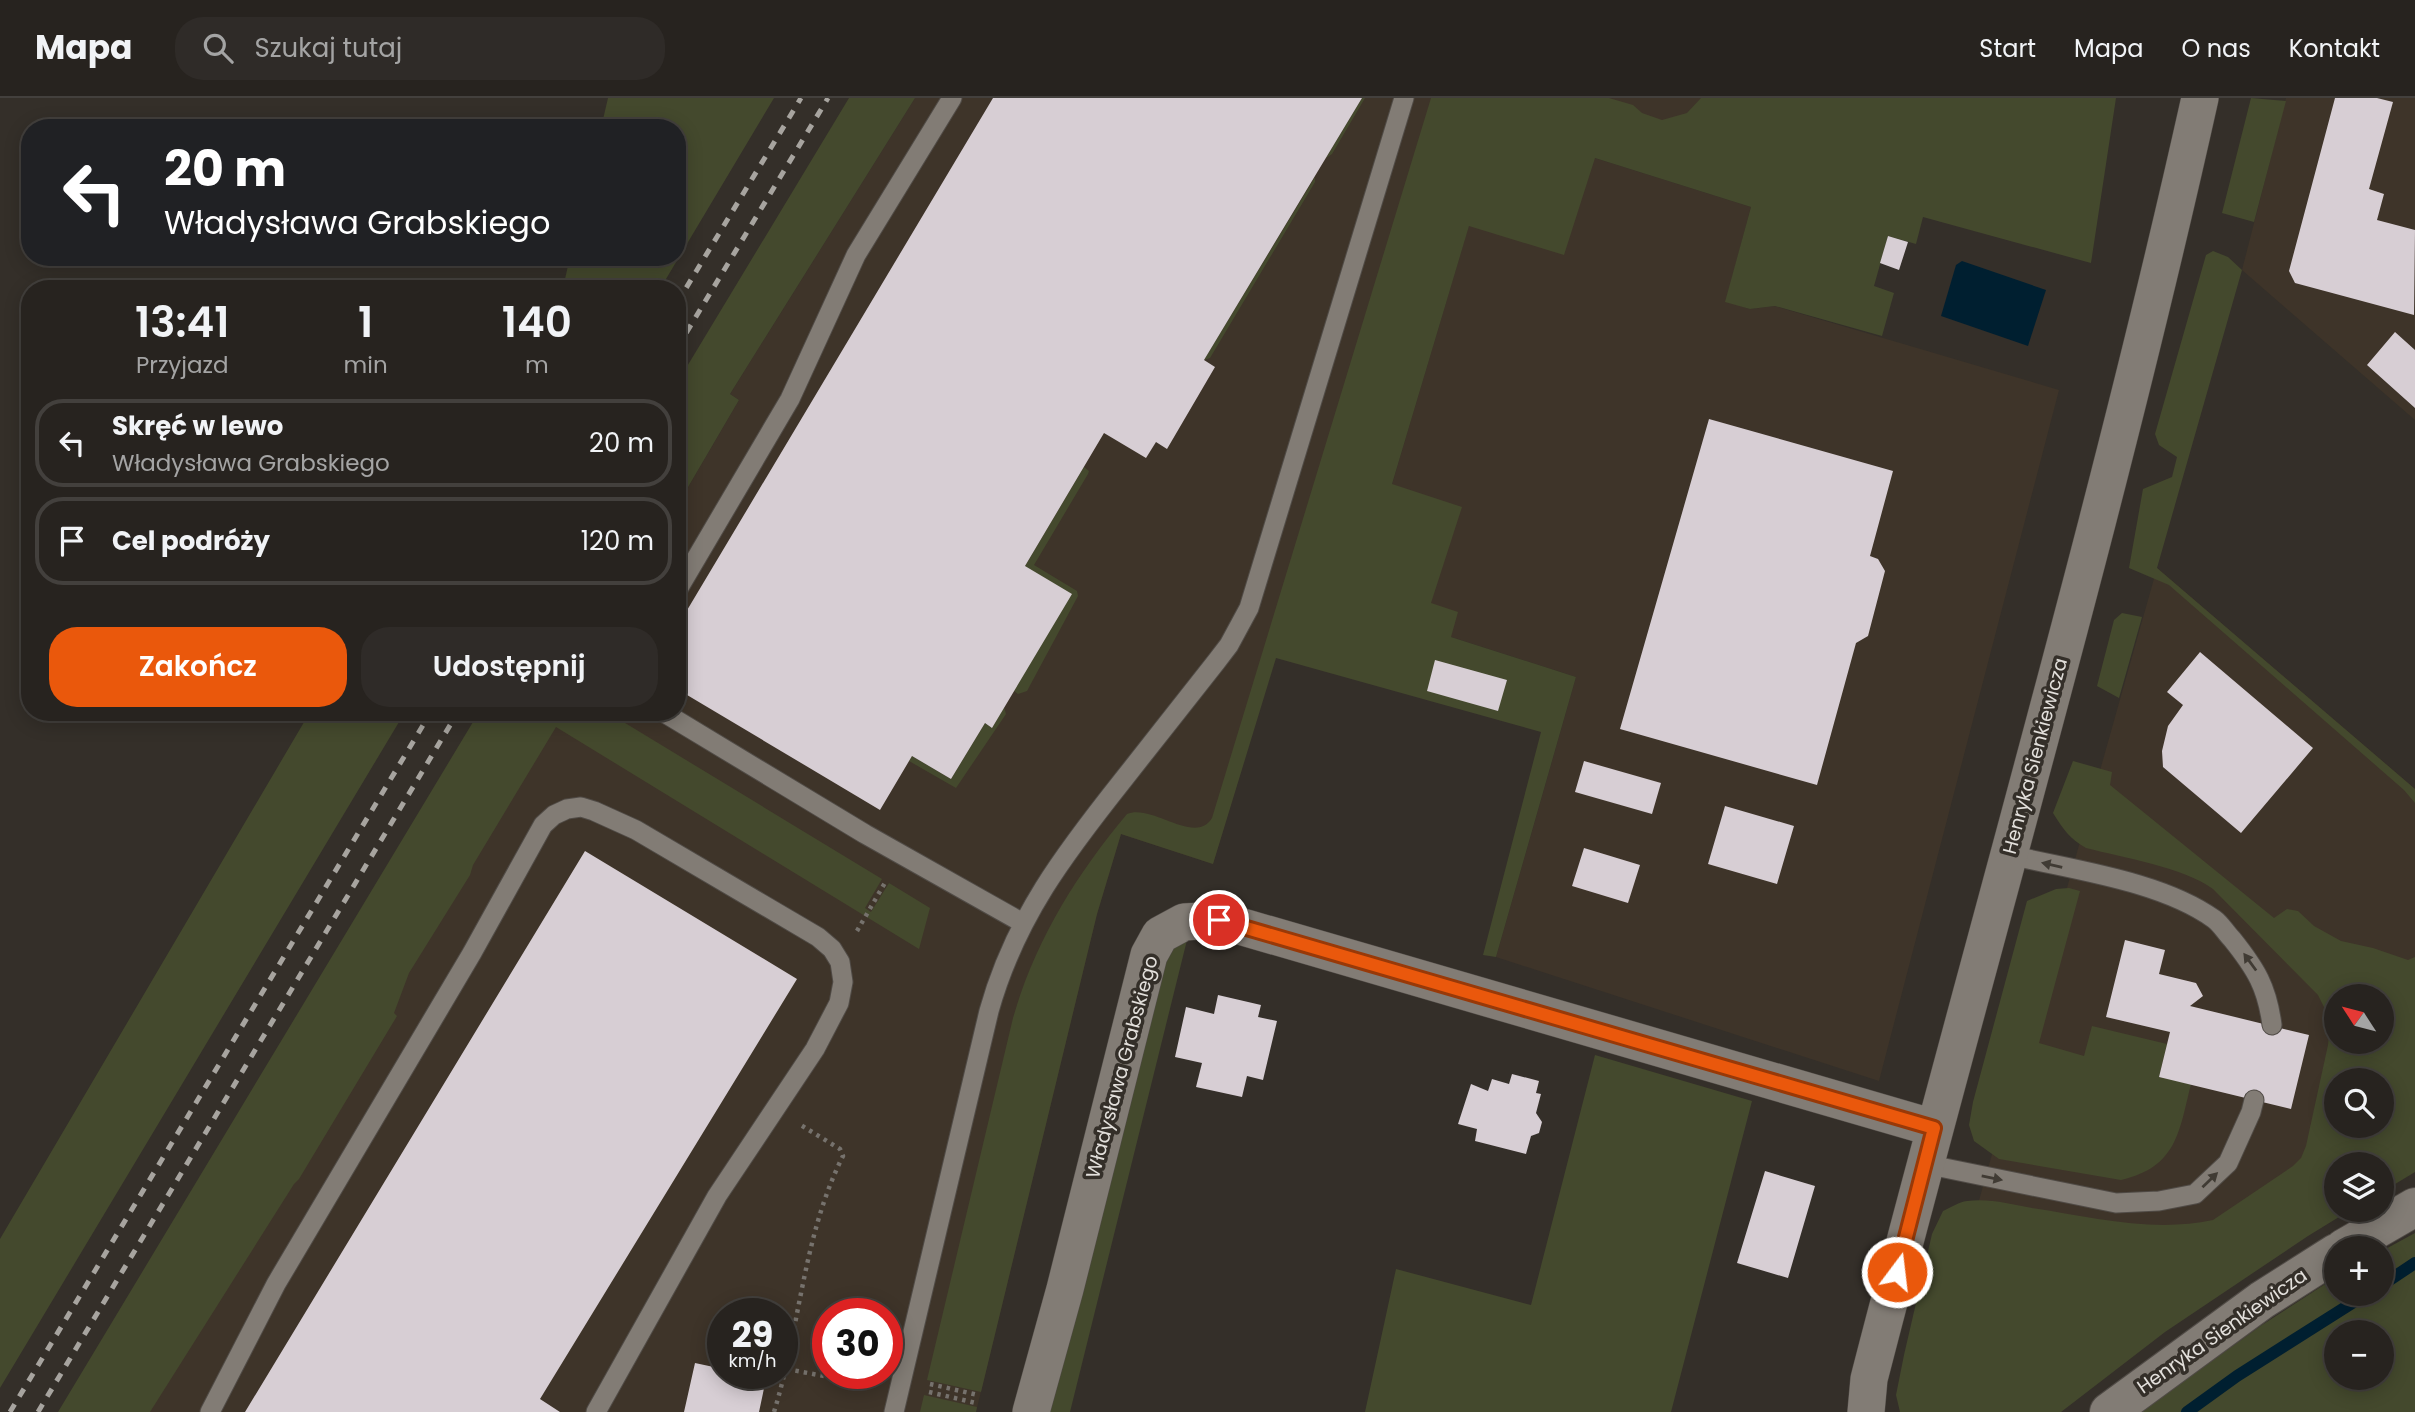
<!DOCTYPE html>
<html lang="pl">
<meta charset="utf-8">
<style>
body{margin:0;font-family:Poppins,sans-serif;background:#2f2b28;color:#f1f3f6;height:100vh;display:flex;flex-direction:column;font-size:26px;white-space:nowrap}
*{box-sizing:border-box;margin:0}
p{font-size:23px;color:#a4a4a4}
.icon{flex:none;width:38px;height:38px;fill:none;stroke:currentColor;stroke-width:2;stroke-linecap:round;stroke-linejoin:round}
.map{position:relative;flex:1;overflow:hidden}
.panel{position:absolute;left:21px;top:182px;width:665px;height:441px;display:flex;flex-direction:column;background:#27231f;border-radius:28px;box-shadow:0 4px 18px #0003,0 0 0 2px #43403d}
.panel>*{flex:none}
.guide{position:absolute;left:21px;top:21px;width:665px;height:147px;border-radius:28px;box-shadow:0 4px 18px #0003,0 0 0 2px #43403d;background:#202124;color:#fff;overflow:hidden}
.needle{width:46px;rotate:306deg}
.buttons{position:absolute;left:2324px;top:886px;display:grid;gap:14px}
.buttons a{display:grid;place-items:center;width:70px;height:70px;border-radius:50%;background:#27231f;box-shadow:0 4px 18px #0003,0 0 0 2px #43403d;font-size:35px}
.speed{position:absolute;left:707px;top:1200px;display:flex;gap:14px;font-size:35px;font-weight:700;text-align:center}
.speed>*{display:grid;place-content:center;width:91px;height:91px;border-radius:50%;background:#27231f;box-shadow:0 4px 18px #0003,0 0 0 2px #43403d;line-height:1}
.speed small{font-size:18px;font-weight:400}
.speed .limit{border:10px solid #d22;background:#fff;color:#111}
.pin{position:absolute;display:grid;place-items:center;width:60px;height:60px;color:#fff;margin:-30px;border:4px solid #fff;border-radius:50%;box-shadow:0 2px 7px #0007}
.me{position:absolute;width:77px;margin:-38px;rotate:15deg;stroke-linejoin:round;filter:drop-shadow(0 0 5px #0008)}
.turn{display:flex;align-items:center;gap:24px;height:147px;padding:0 28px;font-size:32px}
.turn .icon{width:91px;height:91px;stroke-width:2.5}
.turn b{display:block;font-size:49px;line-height:60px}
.eta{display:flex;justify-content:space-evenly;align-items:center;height:119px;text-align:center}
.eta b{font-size:42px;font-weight:600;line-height:49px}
.primary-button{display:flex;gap:14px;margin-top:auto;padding:14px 28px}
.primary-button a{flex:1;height:80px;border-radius:28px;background:#ea580c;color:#fff;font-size:28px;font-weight:600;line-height:80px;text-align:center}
.primary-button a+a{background:#2f2b28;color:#f1f3f6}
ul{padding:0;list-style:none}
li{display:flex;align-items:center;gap:21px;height:88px;margin:0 14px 10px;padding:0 14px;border:4px solid #43403d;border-radius:28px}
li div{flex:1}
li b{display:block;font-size:26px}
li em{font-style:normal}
header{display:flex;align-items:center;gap:42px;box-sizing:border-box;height:98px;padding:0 35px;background:#27231f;border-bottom:2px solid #43403d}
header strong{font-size:33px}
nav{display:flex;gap:38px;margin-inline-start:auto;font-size:24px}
.search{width:490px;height:63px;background:#2f2b28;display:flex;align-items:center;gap:18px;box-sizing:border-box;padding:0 24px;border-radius:28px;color:#a4a4a4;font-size:26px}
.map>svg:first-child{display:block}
.built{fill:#3e3429;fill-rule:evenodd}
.green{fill:#44492d;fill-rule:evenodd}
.water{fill:#001f30}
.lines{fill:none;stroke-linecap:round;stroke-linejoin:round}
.stream{stroke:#001f30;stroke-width:12}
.building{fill:#d7ced4}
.service-casing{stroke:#504b46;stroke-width:21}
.minor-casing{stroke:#504b46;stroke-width:38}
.tertiary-casing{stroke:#504b46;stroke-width:40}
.path{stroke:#76726d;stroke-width:4.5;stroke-dasharray:3.5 5;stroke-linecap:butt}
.service{stroke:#827c75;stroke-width:19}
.minor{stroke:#827c75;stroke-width:37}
.tertiary{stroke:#827c75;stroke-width:38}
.rail{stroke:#a7a49f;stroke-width:5;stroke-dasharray:9 9;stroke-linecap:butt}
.oneway{fill:#403b34}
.route-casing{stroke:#983908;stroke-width:18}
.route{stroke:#ea580c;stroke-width:12}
.labels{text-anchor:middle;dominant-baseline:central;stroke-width:7;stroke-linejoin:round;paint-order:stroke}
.street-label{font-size:19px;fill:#e3e0dc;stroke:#342f29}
</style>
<header>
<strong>Mapa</strong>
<div class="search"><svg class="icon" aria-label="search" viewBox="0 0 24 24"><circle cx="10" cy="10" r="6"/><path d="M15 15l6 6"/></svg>Szukaj tutaj</div>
<nav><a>Start</a><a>Mapa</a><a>O nas</a><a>Kontakt</a></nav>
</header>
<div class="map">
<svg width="2415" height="1314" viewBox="0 0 2415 1314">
<rect width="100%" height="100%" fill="#342f29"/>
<!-- built -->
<path class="built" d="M915 0H1444L1213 766 1121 736 1097 816 976 1314H141L558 614H677V408L739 302 730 296ZM723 1216H782V1276H723ZM828 1216H887V1276H828Z
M1503 0H1737L1719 62Z
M2286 0H2415V322L2242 172Z
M1595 60 1751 109 1726 203 1750 211 1775 208 2059 292 1879 983 1496 859 1576 579 1451 539 1430 505 1392 386 1469 127Z
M2157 470 2415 691V1035L2336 1066 2242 1154 1969 1138ZM2336 898H2382V943H2336ZM2336 982H2382V1027H2336Z"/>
<!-- green -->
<path class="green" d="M608 0H774L660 191H559L565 181 570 159H677V30H601Z
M849 0H915L730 296 739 302 677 408V285Z
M1362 0H1365L1332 56 1326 60Z
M1431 0H1609L1633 7 1642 15 1662 22 1687 15 1701 0H2116L2091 165 1923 119 1916 146 1888 138 1874 188 1894 195 1882 238 1775 208 1750 211 1725 204 1751 109 1595 60 1564 157 1469 128 1392 386 1462 409 1431 505 1458 514 1451 539 1576 579 1496 859 1483 857 1541 634 1276 560 1213 766 1121 736 1097 816 981 1294 927 1282 1013 920C1035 843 1076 777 1127 716 1152 705 1195 748 1212 720Z
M2251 0 2286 3 2254 124 2222 115Z
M1315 79V84L1210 260 1204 262Z
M2213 153 2228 159 2242 172 2157 470 2415 691V705L2404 692 2169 487 2129 470 2143 391 2172 379 2177 359 2159 347 2155 336 2206 157Z
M1084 369 1089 373 1088 376 1034 467 1077 493 1078 498 1027 593 1018 596 1014 593 1025 468Z
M2122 515 2142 519 2119 600 2097 588 2114 522Z
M1004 609 1006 616 956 690 909 663 912 658 951 681 985 625 992 630Z
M310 614H405L0 1290V1141Z
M479 614H607L882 781 865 810 871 814 889 785 930 810 919 851 556 629 473 767 470 777 409 875 394 915 397 918 299 1081 294 1086 150 1314H58Z
M2073 663 2112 674 2110 687 2274 820 2287 811 2298 813 2314 828 2341 843 2373 850 2408 862 2415 859V1074L2382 1094V1066H2336V1111H2352L2308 1138 2165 1234 2061 1314H1900L1896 1297 1904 1257 1932 1136 1943 1113C1950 1110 1959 1104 1967 1103 1988 1100 2011 1106 2032 1110 2092 1119 2153 1135 2213 1122L2293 1068 2301 1060 2306 1048 2328 947 2330 926 2325 911 2318 897 2213 791C2183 769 2124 760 2086 750 2070 741 2063 731 2053 715ZM2336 898H2382V943H2336ZM2336 982H2382V1027H2336Z
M2069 790 2080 793 2039 945 2084 958 2092 928 2167 946 2159 979 2191 986C2179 1034 2177 1069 2121 1082L1999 1061 1974 1043 1969 1027 1973 1004 2027 803 2056 791Z
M1188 838 1070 1314H1039L1157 855Z
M1595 957 1752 1003 1671 1314H1365L1396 1171 1531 1207Z
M2415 1135V1314H2141L2262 1227 2336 1179V1195H2382V1153ZM2336 1234H2382V1279H2336Z
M924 1297 977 1309 976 1314H920Z"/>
<!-- water -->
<path class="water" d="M1962 163 2046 192 2028 248 1941 218 1956 167Z"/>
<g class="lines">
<!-- stream -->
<path class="stream" d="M2382 1187 2415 1165
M2187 1314 2237 1278 2368 1195"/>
</g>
<!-- building -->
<path class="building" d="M993 0H1362L1204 262 1215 269 1167 351 1156 344 1146 360 1104 335 1025 468 1072 496 992 630 985 625 951 681 912 658 880 712 677 591V529Z
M2335 0H2377L2393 4 2369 91 2384 96 2377 122 2415 132 2414 217 2295 185 2289 173Z
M1888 138 1908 144 1899 172 1880 165Z
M2395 234 2415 252V310L2367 267Z
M1709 321 1893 373 1870 458 1878 461 1885 473 1868 538 1856 545 1817 687 1620 631Z
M2200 554 2313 650 2241 735 2163 669 2162 653 2168 628 2183 607 2167 594Z
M1435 562 1507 582 1498 613 1427 593Z
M1584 663 1661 685 1652 716 1575 694Z
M1725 708 1794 728 1777 786 1708 766Z
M1584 750 1640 767 1628 805 1572 788Z
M585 753 797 881 540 1301 560 1314H245Z
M2125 842 2165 852 2159 876 2196 885 2203 898 2190 908 2309 937 2291 1011 2159 979 2170 934 2106 919Z
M1218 897 1261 907 1258 919 1277 923 1263 982 1247 978 1242 999 1196 989 1202 965 1175 959 1186 909 1214 916Z
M1512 976 1539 983 1536 995 1541 996 1536 1015 1542 1024 1539 1035 1531 1038 1526 1056 1475 1043 1477 1031 1458 1026 1471 986 1488 993 1492 981 1509 986Z
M1765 1073 1815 1088 1788 1180 1737 1165Z
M695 1265 723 1271V1276H742L766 1281 759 1314H684Z"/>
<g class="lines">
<defs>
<path id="service" d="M677 493 790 301 856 157 952 0
M663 614 865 736 1023 825
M2010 757C2073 772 2161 783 2214 821 2221 826 2226 835 2232 841 2256 871 2267 889 2272 927
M1925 1066 2116 1105 2159 1103 2195 1096 2228 1065 2251 1014 2254 1002
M210 1314 276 1186 472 855 543 727 554 717 567 711 581 709 594 713 636 732 818 839 832 851 840 864 843 884 839 905 815 951 717 1098 596 1314
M894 1314 989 913C1015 820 1065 755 1123 682 1154 643 1185 603 1216 564L1229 547 1249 510 1404 0"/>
<path id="minor" d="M1031 1314 1065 1191 1149 857 1160 837 1184 824 1219 822 1934 1030
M1866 1314 1869 1281C1979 854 2104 431 2200 0"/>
<path id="tertiary" d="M2344 1150 2415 1109
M2109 1314 2262 1202 2336 1155"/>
</defs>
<!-- service casing -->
<use href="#service" class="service-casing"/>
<!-- minor casing -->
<use href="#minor" class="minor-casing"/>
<!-- tertiary casing -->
<use href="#tertiary" class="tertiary-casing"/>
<!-- path -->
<path class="path" d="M857 833 886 783
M787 1271 834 1280 868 1290
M930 1286 978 1297
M929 1294 976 1305
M774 1314C800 1230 803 1137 843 1058L840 1051 799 1026"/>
<!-- service -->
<use href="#service" class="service"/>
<!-- minor -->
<use href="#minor" class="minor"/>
<!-- tertiary -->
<use href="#tertiary" class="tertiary"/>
<!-- rail -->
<path class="rail" d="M677 205 801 0
M677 250 828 0
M10 1314 431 614
M38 1314 458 614"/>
</g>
<!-- one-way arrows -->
<defs><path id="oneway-solid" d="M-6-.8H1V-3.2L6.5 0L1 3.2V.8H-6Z" transform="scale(1.75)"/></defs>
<g class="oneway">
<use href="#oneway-solid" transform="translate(2052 767) rotate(-167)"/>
<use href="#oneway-solid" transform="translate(2250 864) rotate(-126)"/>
<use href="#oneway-solid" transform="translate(1992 1080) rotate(11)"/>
<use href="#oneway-solid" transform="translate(2210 1082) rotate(-44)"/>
</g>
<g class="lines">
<defs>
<path id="route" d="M1219 822 1934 1030 1897 1174"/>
</defs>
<!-- route casing -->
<use href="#route" class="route-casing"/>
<!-- route -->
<use href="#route" class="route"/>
</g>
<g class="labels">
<!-- street labels -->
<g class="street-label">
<text transform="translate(2035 658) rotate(-75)">Henryka Sienkiewicza</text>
<text transform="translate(1122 969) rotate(-75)">Władysława Grabskiego</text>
<text transform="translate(2222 1233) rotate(-35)">Henryka Sienkiewicza</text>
</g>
</g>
</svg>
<div class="buttons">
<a><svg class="needle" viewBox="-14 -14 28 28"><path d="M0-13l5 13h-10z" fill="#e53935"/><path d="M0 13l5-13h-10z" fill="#a4a4a4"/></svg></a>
<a><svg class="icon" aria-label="search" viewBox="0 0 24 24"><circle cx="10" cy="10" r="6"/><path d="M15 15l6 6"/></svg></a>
<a><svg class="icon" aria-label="layers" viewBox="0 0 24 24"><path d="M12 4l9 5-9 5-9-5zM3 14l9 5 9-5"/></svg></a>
<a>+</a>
<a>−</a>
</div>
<div class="speed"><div>29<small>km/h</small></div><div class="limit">30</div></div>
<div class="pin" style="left:1219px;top:822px;background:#d93025"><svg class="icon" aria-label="arrive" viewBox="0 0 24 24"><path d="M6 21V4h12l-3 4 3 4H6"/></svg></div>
<svg class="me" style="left:1897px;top:1174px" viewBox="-20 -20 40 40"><circle r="17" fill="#ea580c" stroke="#fff" stroke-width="3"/><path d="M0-11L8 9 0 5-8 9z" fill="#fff"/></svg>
<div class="guide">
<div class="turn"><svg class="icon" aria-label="left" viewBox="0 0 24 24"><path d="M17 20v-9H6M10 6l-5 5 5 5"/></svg><div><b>20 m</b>Władysława Grabskiego</div></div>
</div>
<section class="panel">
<div class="eta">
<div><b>13:41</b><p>Przyjazd</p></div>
<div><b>1</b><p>min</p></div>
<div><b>140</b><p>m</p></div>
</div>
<ul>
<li><svg class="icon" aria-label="left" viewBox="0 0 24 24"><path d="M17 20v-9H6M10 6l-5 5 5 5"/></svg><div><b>Skręć w lewo</b><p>Władysława Grabskiego</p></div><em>20 m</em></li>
<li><svg class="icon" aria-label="arrive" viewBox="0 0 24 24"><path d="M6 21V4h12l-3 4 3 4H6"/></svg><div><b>Cel podróży</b></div><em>120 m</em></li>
</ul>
<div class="primary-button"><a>Zakończ</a><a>Udostępnij</a></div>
</section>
</div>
